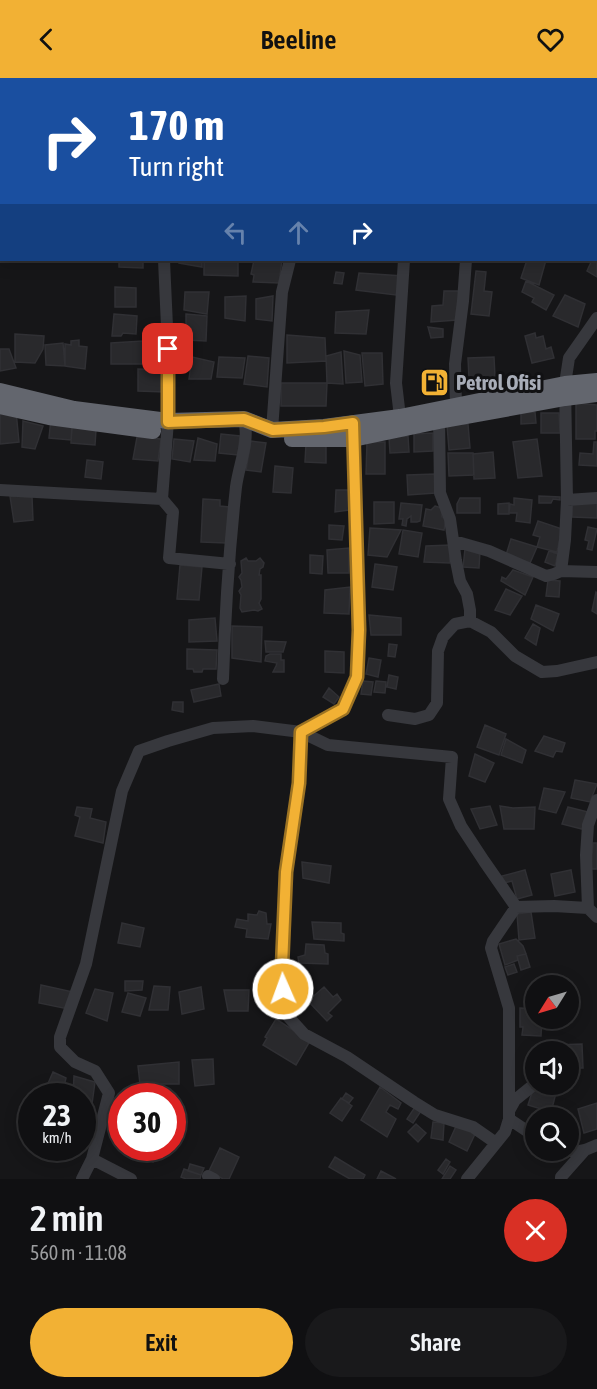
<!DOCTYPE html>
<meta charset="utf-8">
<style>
body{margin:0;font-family:"Asap Condensed",sans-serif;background:#19191b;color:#f1f3f6;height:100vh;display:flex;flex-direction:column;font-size:22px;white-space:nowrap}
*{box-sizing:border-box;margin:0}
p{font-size:20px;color:#9c9d9f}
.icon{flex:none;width:33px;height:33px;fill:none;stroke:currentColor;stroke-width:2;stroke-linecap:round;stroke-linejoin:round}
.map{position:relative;height:1101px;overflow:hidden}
.sheet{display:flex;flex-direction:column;background:#101012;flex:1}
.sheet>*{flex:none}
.banner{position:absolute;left:0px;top:0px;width:597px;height:183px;box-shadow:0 3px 15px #0003,0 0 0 2px #303032;background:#1a4fa0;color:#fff;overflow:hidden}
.needle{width:39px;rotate:233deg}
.tools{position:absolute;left:525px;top:897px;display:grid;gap:12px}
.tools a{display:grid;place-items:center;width:54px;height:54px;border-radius:50%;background:#101012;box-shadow:0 3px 15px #0003,0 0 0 2px #303032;font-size:30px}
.speed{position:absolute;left:18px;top:1005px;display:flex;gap:12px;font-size:30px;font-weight:700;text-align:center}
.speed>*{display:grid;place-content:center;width:78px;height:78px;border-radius:50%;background:#101012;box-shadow:0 3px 15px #0003,0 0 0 2px #303032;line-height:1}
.speed small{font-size:15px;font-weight:400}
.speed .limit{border:9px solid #d22;background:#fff;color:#111}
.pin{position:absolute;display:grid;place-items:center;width:51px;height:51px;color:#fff;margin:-26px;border-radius:12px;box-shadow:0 3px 9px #0006}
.me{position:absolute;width:66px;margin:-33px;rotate:358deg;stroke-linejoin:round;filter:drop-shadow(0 0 4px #0008)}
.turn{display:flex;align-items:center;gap:21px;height:126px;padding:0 30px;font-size:27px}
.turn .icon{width:78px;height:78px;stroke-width:2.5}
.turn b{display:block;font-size:42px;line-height:51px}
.lanes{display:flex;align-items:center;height:57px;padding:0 30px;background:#0003;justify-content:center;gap:30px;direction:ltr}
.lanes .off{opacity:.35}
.round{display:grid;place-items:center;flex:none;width:63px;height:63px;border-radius:32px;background:#19191b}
.head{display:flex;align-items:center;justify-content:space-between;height:102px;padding:0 30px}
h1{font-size:36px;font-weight:600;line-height:45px}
.button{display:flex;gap:12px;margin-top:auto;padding:12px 30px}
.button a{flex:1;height:69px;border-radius:36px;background:#f2b134;color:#111;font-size:24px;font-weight:600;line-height:69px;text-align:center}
.button a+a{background:#19191b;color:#f1f3f6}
header{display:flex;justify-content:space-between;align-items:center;height:78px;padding:0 30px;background:#f2b134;color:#111;font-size:27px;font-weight:600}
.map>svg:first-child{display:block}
.building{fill:#29292c;stroke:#303034;stroke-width:1.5}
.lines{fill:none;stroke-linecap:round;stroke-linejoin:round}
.minor{stroke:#37383d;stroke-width:12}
.highway{stroke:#63666e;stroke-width:16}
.route-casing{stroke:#9d7322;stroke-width:15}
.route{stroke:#f2b134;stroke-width:10}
.labels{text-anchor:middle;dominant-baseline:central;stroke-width:6;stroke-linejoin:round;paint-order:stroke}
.poi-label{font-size:21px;font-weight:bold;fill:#a8adb8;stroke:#111113;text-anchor:start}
</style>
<header><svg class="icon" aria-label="back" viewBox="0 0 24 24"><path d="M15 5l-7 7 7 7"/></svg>Beeline<svg class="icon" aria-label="heart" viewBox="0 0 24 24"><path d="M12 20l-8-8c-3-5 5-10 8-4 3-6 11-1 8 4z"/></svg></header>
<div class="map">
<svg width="597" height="1101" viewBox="0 0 597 1101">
<rect width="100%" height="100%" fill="#161618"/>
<!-- building -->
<path class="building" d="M497 0H528V2H497Z
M596 174 597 175V199L587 193 592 182H596Z
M119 182H143V190L119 189Z
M179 182H202V189L179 185Z
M204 182H238V198L204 197Z
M254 182H282L279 205 253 204 254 197 251 196Z
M527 182H546L539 207 521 200Z
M476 193 486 194 484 213 492 214 489 238 471 236Z
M336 194 344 195 342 206 334 205Z
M359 195 403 198 396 217 356 212Z
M526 203 554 217 546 232 532 224 534 220 522 214Z
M115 209 136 210V229H115Z
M444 213H459L457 242 431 244 432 228 443 227Z
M185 214H209L207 236 184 232Z
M565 217 585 226 578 249 553 238Z
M246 218 245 243 225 240V219Z
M273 218 272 243 256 241V221Z
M369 232 366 256 335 255 336 234Z
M114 236 137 238 136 256 123 255 121 258H112Z
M186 236 207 238 206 263 186 262Z
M164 249 165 265 157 266 156 250Z
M428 249 443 251V259L431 260Z
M535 255 536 260 543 258 546 271 551 269 554 280 532 285 525 258Z
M15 256 44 258 43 271 35 285 15 284Z
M287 257 325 260 326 283 287 285Z
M79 262V268L87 269 85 291 65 288V266L71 267V263Z
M143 263 144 286H111V265Z
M63 265 65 288 46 287 45 267Z
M0 271H9L16 290 0 293Z
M344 273 360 277 362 304 346 305Z
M341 274 343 306 327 305 326 278Z
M362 275H382L383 306 365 308Z
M248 278 269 280 267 309 244 306Z
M192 279 214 284 211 301H189Z
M219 279 245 280 242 300 217 299Z
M494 279 495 299 469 300 468 280Z
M138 291 165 292V314L138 313Z
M281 305H327L326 328H281Z
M576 325 597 327V353H595V361H576Z
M16 333 19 364 0 366V335Z
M535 334 536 345 521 346V335Z
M541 335H559L560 355H541Z
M51 340 73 343 71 362 49 360Z
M23 343 43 348 35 371 22 369Z
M72 346 96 352 95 367 71 365Z
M468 346 470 370 449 372 447 347Z
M433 355V373L414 374V356Z
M221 356 240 358 238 377 219 375Z
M408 358 409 374 390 375 389 359Z
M137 359 161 361 158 383 133 381Z
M198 360 217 366 215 383 194 382Z
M174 361 194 363 190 384 172 381Z
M537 361 542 398 518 400 513 364Z
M251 363 266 365 261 394 246 392Z
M367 364H385V396H366Z
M594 364H597V388L579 387 580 375 593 376Z
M306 366 326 367V385L305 384Z
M493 374 495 400 474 401 473 376Z
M448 375H473L474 397 449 398Z
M87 382 103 384 101 401 85 399Z
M275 388 293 390 291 415 273 414Z
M435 396V415L408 417 407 397Z
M336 412H350L349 432 335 434Z
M10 418 32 419 33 442 14 444Z
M539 418 560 419V422L553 421 551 425H539Z
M460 420H480V435H457V426Z
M514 420 532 422 530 445 516 443 517 435H509L510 426 514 427Z
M597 420V440L572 439V422Z
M203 421 220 422V428L229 429 226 465 201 464Z
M374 424H394V445L374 446Z
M401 425 422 427 420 443 417 444H411V438L407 441 406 448 402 447 403 441H399Z
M509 425V436H498V426Z
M435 428 442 430V439L446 440 444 452 423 448 426 431 431 432Z
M538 443 562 451 557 474 537 469 540 459 533 457Z
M329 447 344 448 342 462 329 461Z
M588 449 597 451 592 472 587 471 589 463 585 462Z
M370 450 401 452 387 479 368 477Z
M403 452 422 455 418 479 399 476Z
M511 461 537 469 530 485 506 477Z
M450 467V485L424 484 426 468Z
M349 470V495H328L327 472Z
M465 471 480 473 479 490 463 489Z
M549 473 558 476 555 488 545 484Z
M310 477 323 478 322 496 310 495Z
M246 480 248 483H256L260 480 264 485 263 489 260 491 259 497H261V521L259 525 262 531 258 533 254 532 242 534 240 530 241 517 239 513 242 509 241 502 239 499 242 495 241 483Z
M375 486 397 489 393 512 372 509Z
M180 487 202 489 199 522 177 521Z
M513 492 533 499 525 517 501 503 502 499 506 501Z
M548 502 560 503 559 519 546 518Z
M350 509 349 536 324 535 325 512Z
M506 511 522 518 510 537 495 532Z
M596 514 597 515V536L592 533Z
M536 527 559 536 553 553 531 541Z
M369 537 401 540V557H371Z
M215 540 217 563 189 564V542Z
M533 546 540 550 536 567 525 560Z
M232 548 262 549 261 584 232 580Z
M265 563 286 564 283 574H266Z
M389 566 397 567 395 579 388 578Z
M187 571 217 572 216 591H203L202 594H194L193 591H187Z
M325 573 344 574V595L325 594Z
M270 576H281V582H284V594H273L276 588 277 585 265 583 266 578Z
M369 580 381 582 378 599 366 596Z
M389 597 398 599 396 611 387 609Z
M363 603 373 604 371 617 361 616Z
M376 603 386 604 385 615 374 614Z
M219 606 221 618 194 624 191 612Z
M329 610 339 619 334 626 323 619Z
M173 624H183V634L172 632Z
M485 647 506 656 499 677 477 669Z
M544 658 565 665 562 674 556 673 553 679 535 673Z
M506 661 526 672 522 685 501 677Z
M475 676 494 685 485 704 469 698Z
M575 702 597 706 590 724 571 720Z
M544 710 565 714 556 735 539 731Z
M490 728 497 747 480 751 471 731Z
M500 728 513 730 535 729 534 751H504Z
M77 729 92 731 90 740 106 744 103 765 75 758 80 739 75 737Z
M568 729 588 734 582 751 562 746Z
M593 765H597V791H591Z
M302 784 331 788 329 805 303 800Z
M525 792 532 817 517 821 512 803 504 805 502 798Z
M571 792 575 814 555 818 551 796Z
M259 833 266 835 267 846H271L268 861 246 859 247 851 235 849 237 841 248 843V836L257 837Z
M531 834 535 860 519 862 517 836Z
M312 844 341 845V855L344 856V863L314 861Z
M122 845 144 850 140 869 118 865Z
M516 861 523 868 526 876 517 878 518 882 505 887 499 866Z
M306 866 324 867 325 875 328 876V886L299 885 298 879 305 877Z
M526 876 530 889 521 892 517 878Z
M514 886 517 894 508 897 505 889Z
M125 903H143L142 912 125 913Z
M41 907 73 914 68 931 39 925Z
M154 908 170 909 168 932H149Z
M201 909 204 931 182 936 179 914Z
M324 909 333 919 337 916 341 922 328 935 332 938 327 943 308 923Z
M95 911 113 915 107 943 86 935Z
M224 912H249L248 933H228Z
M128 915 146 920 140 938 122 934Z
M520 930 536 931V940H542L541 958 522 957 523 949H520Z
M276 941 310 963 296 987 263 967 267 960 265 959Z
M540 965 551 968 550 974H537Z
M582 966 583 990H568V974H556V967Z
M213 981 214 1006 195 1008 192 982Z
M179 984V1006H140L138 988Z
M53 994 66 1000 62 1017 46 1010Z
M74 998 95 1004 92 1026 82 1024V1018H73Z
M535 1005 536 1006 548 1008 546 1012 556 1015 551 1034 528 1027Z
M548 1006H564L561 1016 546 1012Z
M380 1009 401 1025 398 1031 390 1027 386 1034 396 1041 387 1059 361 1042Z
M346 1015 353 1020 349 1025 342 1021Z
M341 1020 352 1028 342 1043 330 1035Z
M597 1025V1051L584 1055 578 1031Z
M415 1029 421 1033 413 1045 407 1041Z
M433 1044 444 1045 443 1062 431 1060Z
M416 1046 426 1055 418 1064 408 1054Z
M457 1046 476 1054 467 1073 449 1064Z
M128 1070H155L153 1084 127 1074Z
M220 1070 239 1079 229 1101H223L209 1093Z
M335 1079 365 1097 363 1101H350L329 1089Z
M446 1081 450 1084 443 1096 438 1092Z
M190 1086 204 1090 201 1097 188 1093Z
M450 1088 456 1092 450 1101H442Z
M184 1091 201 1097 200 1101H186L181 1099Z
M381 1093 396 1101H377Z"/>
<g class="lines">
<!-- minor -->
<path class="minor" d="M230 0V2
M35 2V0
M293 2 294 0
M533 2V0
M0 58H2
M596 115H597
M0 142 2 134
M164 182 168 271V343L162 421 173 434 169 480 230 486
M456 328 455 286 463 223 466 182
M439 336 440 415 450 441 456 483 460 503 467 516 470 532V543
M400 339 396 305 404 182
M272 352 282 214 290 182
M0 412 162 421
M567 422 597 420
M454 463 489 473 546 498 554 496 561 493 565 462 567 422 565 306 569 280 597 240
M561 493 597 494
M223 601C225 537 229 473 236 409 239 386 250 363 244 341
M388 637 415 641 429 637 437 625 438 573 443 559 455 546 470 543 491 554 515 578 542 594 557 593 597 584
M588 830 586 777 588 747 597 722
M510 1031 515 1022 536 1005
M509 1041 536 1059
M496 1065 473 1049 435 1037 414 1024 347 979 304 956 284 934 282 888 286 794 299 705 301 654 328 667 452 679 449 721 461 748 484 783 516 829 554 828 588 830 597 839
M566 1072 575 1074 585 1072
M92 1081 131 1101
M208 1098 214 1101
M82 1101 92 1081 109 1015 95 993 75 984 60 969V959L86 886 122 713 139 673 168 663 213 650 253 648 301 654 343 631 357 599 359 552 353 353
M467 1101 505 1054 509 1041V930L491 870 493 863 516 829
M561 1101V1099L585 1072 597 1067"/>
<!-- highway -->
<path class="highway" d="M0 313 74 331 168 343 244 341 272 352 324 349 400 339 565 306 597 303
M0 328 49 339 153 353
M292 361H353L439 343 565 320 597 316"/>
</g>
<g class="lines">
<defs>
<path id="route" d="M168 271V344L244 341 273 352 324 349 353 345 359 552 357 599 343 631 301 654 299 705 286 794 282 888 283 911"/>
</defs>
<!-- route casing -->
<use href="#route" class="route-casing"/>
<!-- route -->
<use href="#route" class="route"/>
</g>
<!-- icons -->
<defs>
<symbol id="fuel-square" viewBox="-11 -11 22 22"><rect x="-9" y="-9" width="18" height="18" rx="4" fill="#f2b134" stroke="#111113"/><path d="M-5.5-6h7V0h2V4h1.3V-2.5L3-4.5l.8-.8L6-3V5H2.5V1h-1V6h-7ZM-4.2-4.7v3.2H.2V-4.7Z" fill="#111"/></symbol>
</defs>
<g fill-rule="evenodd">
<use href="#fuel-square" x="418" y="288" width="33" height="33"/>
</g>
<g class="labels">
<!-- poi labels -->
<g class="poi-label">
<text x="456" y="304">Petrol Ofisi</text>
</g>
</g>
</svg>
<div class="tools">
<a><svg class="needle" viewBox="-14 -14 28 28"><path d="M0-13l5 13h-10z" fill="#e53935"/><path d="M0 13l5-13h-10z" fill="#9c9d9f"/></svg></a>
<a><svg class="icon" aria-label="sound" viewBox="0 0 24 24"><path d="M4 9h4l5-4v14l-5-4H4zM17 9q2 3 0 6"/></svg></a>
<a><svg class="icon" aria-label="search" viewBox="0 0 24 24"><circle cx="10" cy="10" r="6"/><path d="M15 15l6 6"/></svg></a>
</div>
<div class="speed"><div>23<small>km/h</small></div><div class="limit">30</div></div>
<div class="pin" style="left:168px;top:271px;background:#d93025"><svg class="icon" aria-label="arrive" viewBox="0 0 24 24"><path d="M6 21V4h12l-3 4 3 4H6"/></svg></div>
<svg class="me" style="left:283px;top:911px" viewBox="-20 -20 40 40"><circle r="17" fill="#f2b134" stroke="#fff" stroke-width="3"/><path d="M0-11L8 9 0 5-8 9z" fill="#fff"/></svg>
<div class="banner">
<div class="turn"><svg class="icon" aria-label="right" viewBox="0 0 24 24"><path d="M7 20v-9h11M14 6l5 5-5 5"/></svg><div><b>170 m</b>Turn right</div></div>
<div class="lanes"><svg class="icon off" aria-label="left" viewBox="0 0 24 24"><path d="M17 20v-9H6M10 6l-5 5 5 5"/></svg><svg class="icon off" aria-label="ahead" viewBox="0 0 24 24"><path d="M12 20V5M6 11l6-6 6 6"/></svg><svg class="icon" aria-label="right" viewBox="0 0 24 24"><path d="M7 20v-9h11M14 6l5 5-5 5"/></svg></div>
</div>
</div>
<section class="sheet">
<div class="head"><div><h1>2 min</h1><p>560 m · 11:08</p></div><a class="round" style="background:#d93025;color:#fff"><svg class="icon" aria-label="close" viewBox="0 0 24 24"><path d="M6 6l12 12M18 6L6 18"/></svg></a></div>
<div class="button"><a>Exit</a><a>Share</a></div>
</section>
